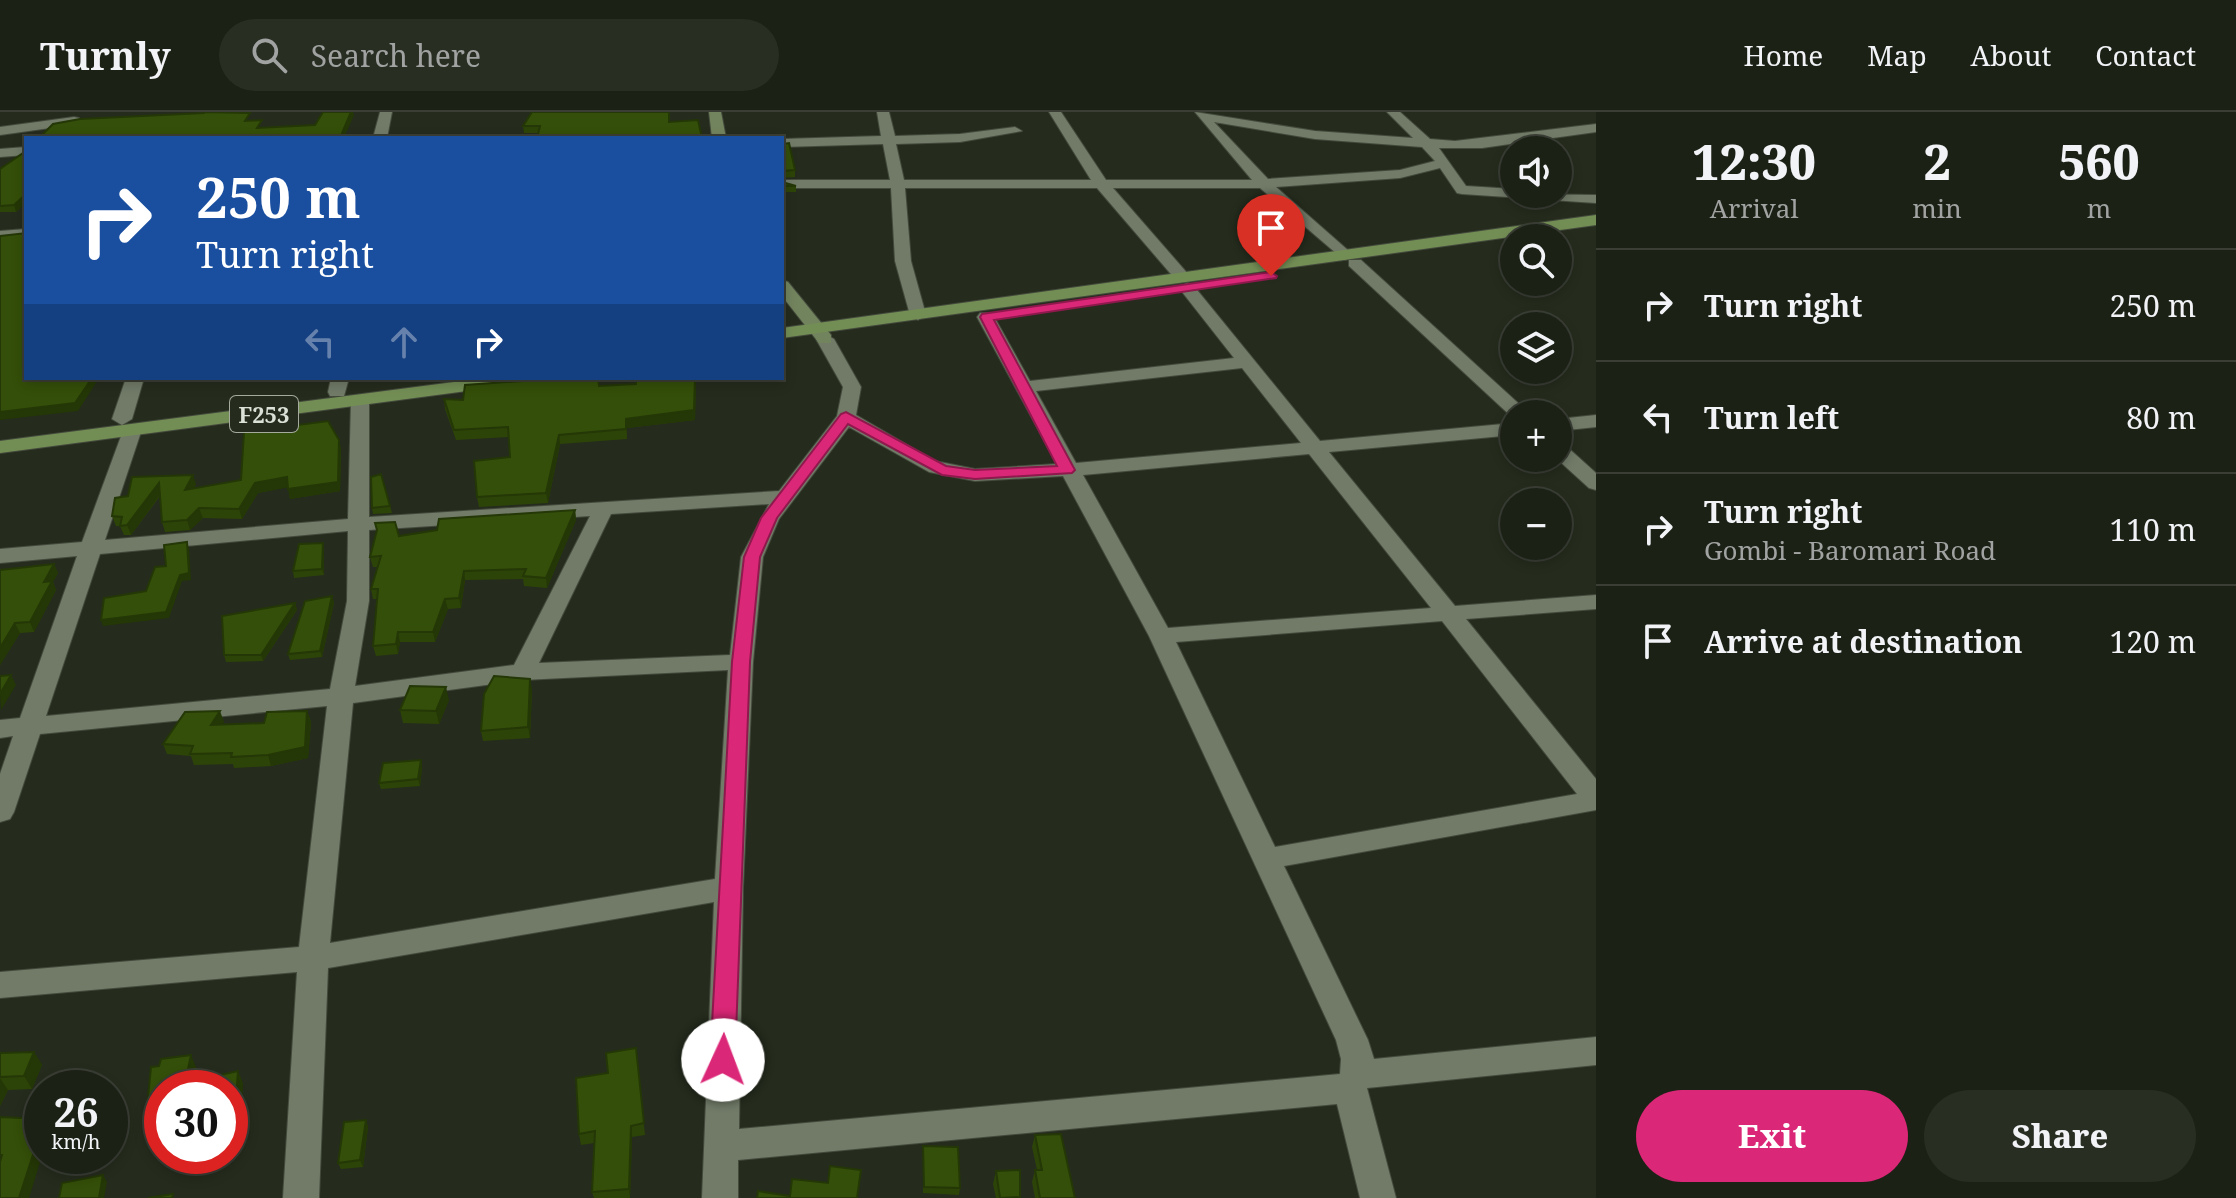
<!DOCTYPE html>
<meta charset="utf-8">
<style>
body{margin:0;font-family:"Noto Serif",serif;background:#292e23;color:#f1f3f6;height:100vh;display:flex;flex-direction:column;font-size:30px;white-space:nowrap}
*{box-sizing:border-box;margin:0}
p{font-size:26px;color:#a0a3a1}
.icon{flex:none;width:44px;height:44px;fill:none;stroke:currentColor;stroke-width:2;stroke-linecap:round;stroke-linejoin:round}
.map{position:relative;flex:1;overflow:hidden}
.details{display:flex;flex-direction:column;background:#1c2116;width:640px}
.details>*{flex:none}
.guide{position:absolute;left:24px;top:24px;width:760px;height:244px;border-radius:0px;box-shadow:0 4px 12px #0003,0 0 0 2px #3a3e35;background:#1a4fa0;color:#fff;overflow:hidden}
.fabs{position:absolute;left:1500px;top:24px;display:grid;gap:16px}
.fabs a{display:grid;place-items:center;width:72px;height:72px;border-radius:50%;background:#1c2116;box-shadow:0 4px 12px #0003,0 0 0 2px #3a3e35;font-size:40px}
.speed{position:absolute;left:24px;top:958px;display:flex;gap:16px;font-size:40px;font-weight:700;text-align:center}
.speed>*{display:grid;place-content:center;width:104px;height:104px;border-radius:50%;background:#1c2116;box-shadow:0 4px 12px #0003,0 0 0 2px #3a3e35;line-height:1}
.speed small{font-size:20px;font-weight:400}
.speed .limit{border:12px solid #d22;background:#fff;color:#111}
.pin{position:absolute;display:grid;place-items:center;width:68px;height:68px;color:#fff;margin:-82px -34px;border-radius:50% 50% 50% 0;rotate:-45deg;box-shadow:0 0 8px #0007}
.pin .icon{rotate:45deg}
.me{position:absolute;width:88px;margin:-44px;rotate:2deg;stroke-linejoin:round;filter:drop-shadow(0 0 6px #0008)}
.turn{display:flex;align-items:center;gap:28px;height:168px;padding:0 40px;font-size:36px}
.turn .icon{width:104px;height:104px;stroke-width:2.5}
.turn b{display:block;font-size:56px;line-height:68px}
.lanes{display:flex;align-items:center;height:76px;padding:0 40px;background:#0003;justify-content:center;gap:40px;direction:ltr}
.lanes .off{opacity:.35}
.eta{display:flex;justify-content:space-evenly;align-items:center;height:136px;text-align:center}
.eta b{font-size:48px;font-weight:800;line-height:56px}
.primary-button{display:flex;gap:16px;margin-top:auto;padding:16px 40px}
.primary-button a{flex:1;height:92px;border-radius:48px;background:#db2777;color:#fff;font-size:32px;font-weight:800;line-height:92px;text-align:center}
.primary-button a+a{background:#292e23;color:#f1f3f6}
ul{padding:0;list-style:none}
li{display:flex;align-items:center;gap:24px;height:112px;padding:0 40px;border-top:2px solid #3a3e35}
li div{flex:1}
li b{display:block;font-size:30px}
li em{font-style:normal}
header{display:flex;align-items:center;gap:48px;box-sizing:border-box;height:112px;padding:0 40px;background:#1c2116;border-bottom:2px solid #3a3e35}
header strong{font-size:38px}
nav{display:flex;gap:44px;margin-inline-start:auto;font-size:28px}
.search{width:560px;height:72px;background:#292e23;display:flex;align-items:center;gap:20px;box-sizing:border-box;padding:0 28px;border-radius:44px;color:#a0a3a1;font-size:30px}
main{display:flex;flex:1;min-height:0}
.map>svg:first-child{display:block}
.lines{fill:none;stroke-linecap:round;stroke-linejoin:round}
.street-casing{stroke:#444a3c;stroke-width:2}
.secondary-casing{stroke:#444a3c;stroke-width:2}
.primary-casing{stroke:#444a3c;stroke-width:2}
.street{fill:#717b68;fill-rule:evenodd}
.secondary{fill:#72845e;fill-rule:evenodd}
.primary{fill:#738e55;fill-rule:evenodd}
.wall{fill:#2d4408}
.shaded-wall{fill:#243706}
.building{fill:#344f09;stroke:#243706;stroke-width:2}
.route{fill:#db2777;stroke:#8e194d;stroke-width:2}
.labels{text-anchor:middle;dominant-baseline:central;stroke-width:8;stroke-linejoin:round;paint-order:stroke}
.shield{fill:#252c1d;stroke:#a5ab9f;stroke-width:2}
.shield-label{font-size:22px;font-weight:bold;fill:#dce1d7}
</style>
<header>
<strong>Turnly</strong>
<div class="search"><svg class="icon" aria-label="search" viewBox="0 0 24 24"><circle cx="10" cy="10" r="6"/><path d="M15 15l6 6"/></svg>Search here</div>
<nav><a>Home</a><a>Map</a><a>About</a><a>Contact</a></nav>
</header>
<main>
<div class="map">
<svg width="1596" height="1086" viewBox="0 0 1596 1086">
<rect width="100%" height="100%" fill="#252c1d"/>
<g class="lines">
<defs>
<path id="street" d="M380 0H392L387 26H373Z
M877 0H889L895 24 960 22 1015 15 1022 19 960 30 896 32 904 68H1091L1049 0H1061L1106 68H1252L1195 0 1315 19 1413 26 1387 0H1400L1430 27 1455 29 1596 12V20L1482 36H1439L1466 74 1514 77V82L1596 83V91L1462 82 1457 81 1440 56 1400 66 1276 75 1350 140V146L1344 148 1260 76H1113L1188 162V168H1176L1097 76H905L911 149 926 203 918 208 910 203 895 149 891 76H782V68H890L883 32 782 35V27L881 24ZM1214 10 1315 27 1422 35 1435 49 1400 58 1268 67Z
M74 5 79 6V12L0 23V15Z
M26 35V43L0 45V37Z
M26 117V127L0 129V119Z
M1349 148H1361L1530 302H1514L1513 306 1349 154Z
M1187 171 1193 173 1320 329 1514 311V323L1329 340 1455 494 1596 483V497L1466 507 1596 667V698L1284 754 1368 928 1374 947 1596 925V953L1367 976 1396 1086H1360L1337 992 738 1048V1086H702L714 790 328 856 319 1086H283L297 860 0 886V860L299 835 327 594 40 622 14 700 10 707 0 710V662L13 624 0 626V608L20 606 77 444 0 451V437L82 430 124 316H138L141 320 105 428 348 407 351 289 360 283 369 289V405L779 379 837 304 843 275 816 227 825 222 834 227 861 275 856 303 935 349 975 357 1057 352 977 205 980 201H992L1030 269 1234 246 1179 176ZM1242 256 1301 331 1076 351 1036 279ZM849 315 929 360 975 369 1063 364 1149 524 1336 928 1341 947 1340 962 739 1017 743 776 753 550 763 445 779 407ZM1309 342 1431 496 1168 516 1083 363ZM769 392 741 445 730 543 539 551 611 402ZM590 404 514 553 355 574 369 489V418ZM348 419 347 489 330 577 46 604 100 442ZM1442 509 1577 682 1275 735 1176 530ZM728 558 715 767 330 831 353 591 523 568Z
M126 266H144L132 307 122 313 112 307Z
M331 266H349L344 284H330L328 280Z
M1596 303V315L1558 319V307Z
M1558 331 1565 333 1596 361V378L1589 376 1556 346Z"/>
<path id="secondary" d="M709 0H721L726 26H712Z
M782 168 788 170 831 223V231H819L782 184Z"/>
<path id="primary" d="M1596 103V113L782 226V216Z
M485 266H536L527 271 0 341V329Z"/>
</defs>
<!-- street casing -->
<use href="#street" class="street-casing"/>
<!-- secondary casing -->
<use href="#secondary" class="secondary-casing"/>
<!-- primary casing -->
<use href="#primary" class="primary-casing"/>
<!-- street -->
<use href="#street" class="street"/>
<!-- secondary -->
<use href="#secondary" class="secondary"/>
<!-- primary -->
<use href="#primary" class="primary"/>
</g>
<!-- wall -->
<path class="wall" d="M669 10 538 21H524L523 14Z
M782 32 795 58V65L782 66Z
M26 39V91L16 100H0V57Z
M782 70 796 74V80H782Z
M274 266H320V267L292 270Z
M636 266H696L695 308 627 316V327L560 332 548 391 479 395 477 385 510 345 509 325 456 328 445 297 444 287 463 288 599 274 636 272Z
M339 328 341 338 340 379 290 387 288 375 258 381 242 407 203 406 190 418 165 420 162 410 160 384 131 423H124L120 414H116L112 404 128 384 196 372 194 376 241 368Z
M381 362 392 401 373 402 372 396Z
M575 398 576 408 547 476 524 474 523 467 465 468 461 496 448 497 435 530H400L398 542 376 544 373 534 377 487H373L371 477 378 455H373L370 445 399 424Z
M324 437V463L294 466 293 459Z
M54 452 58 461 53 470 56 478 34 520 20 521 0 553V458Z
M332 484 334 491 322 545 290 548 288 542Z
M295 491 297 498 263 549 226 550 224 543Z
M532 577 530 626 483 629 481 619Z
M449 588 439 612 403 611 400 598Z
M307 599 311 610 308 646 271 654 234 656 233 652 194 653 191 644 167 642 163 632 224 610 222 612 264 611Z
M421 648 422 655 420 674 381 677 379 671Z
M636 936 645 1023 632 1025 630 1086H594L592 1080 594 1031 581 1033 579 1022 608 961Z
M34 940 42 953 32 977 8 978 0 994V941Z
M366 1008 368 1015 363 1055 341 1057 338 1051Z
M1035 1023 1075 1086H1035L1032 1070 1035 1058H1037L1032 1035Z
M923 1034 960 1076 959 1083 923 1081Z
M1020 1058 1019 1086H996L993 1072 996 1059Z"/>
<!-- shaded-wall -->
<path class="shaded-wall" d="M351 0H353L354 3 344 26H340Z
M26 82V91L16 100 14 93Z
M92 266H99L78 299 0 308V300Z
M696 266 695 308 627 316V327L626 307Z
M559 323 560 332 548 391 546 381Z
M339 328 341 338 340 379 290 387 288 377Z
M193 363 196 372 188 387 185 378Z
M287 365 290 375 258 381 242 407 239 397 255 371Z
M159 371 162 380 131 423 127 413Z
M199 396 203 406 190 418 187 408Z
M575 398 576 408 547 476 546 466Z
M187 430 189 437 191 468 182 469 169 506 103 514 101 508 166 500Z
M323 431 324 437V463L322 457Z
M54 452 58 461 53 470 56 478 34 520 30 510 44 470Z
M464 459 465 468 461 496 459 486Z
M332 484 334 491 322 545 320 539Z
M445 487 448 497 435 530 433 520Z
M295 491 297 498 263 549 261 543Z
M15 511 20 521 0 553V536Z
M398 520 400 530 398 542 396 532Z
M11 563 16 573 1 598 0 582Z
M530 567 532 577 530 626 528 615Z
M446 575 449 588 439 612 436 599Z
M220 599 224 610 215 623 211 613Z
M307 599 311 610 308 646 271 654 268 643Z
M421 648 422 655 420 674 418 667Z
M34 940 42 953 32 977 24 964Z
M191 943 196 955 192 976 185 971Z
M238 959 243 971 242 998 230 1001V988Z
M0 966 8 978 0 994Z
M162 1003V1016L152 1018 146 1006Z
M366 1008 368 1015 363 1055 360 1048Z
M631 1014 632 1025 630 1086 629 1077Z
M42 1015V1044L29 1086H19Z
M103 1063 107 1070 104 1086H99Z"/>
<!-- building -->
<path class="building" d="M205 0 250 1 245 9 262 8 257 16 315 13 323 0H351L340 26H39L53 12 80 7 204 1Z
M532 0H669V10L698 8 702 26H537L540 14H523Z
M789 31 795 58 782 59V32Z
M26 39V82L14 93 0 94V57Z
M782 70 796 74H782Z
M26 121V266H92L75 291 0 300V124Z
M521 266H598L599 274 636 272V266H695L694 298 626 307V317L559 323 546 381 477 385 474 349 510 345 508 315 454 318 444 287 463 288 465 273 522 269Z
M328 309 339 328 338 370 288 377 287 365 255 371 239 397 199 396 187 408 162 410 159 371 127 413 120 414 122 405 112 404 115 386 128 384 132 365 193 363 185 378 241 368 244 320Z
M381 362 390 394 372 396 371 365Z
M575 398 546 466 523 464 526 457 464 459 459 486 445 487 433 520H398L396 532 373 534 378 477H371L381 444 370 445 377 418 375 411 395 410 399 424 437 418 439 407Z
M187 430 189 461 180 463 166 500 101 508 104 486 146 479 155 455 166 454 164 433Z
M323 431 322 457 293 459 299 432Z
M54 452 44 470 52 469 30 510 15 511 0 536V458Z
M332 484 320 539 288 542 305 489Z
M295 491 261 543H224L222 504Z
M11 563 0 582V564Z
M494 564 530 567 528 615 481 619 484 582Z
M410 574 446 575 436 599 400 598Z
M220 599 211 613 264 611 267 600 307 599 305 635 268 643 231 645 232 641 190 642 193 634 163 632 185 600Z
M421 648 418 667 379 671 383 651Z
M636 936 644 1011 631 1014 629 1077 592 1080 595 1019 579 1022 576 966 608 961 606 941Z
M34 940 24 964 0 965V941Z
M191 943 185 971 238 959 236 986 230 988V976H162V1003L146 1006 151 955 159 954 161 947Z
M0 1005 42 1007V1015L19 1086H0V1050L2 1043H0Z
M366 1008 360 1048 338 1051 344 1010Z
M1061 1022 1075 1086H1040L1035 1058H1042L1035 1023Z
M923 1034 958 1035 960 1076 924 1075Z
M830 1054 861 1058 857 1086H757L758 1079 790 1084 792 1067 828 1071Z
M1020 1058V1085L1000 1086 996 1059Z
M103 1063 99 1086H59L62 1071Z
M173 1082 172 1086H148Z"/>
<!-- route -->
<path class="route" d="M1271 160 1277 164 1276 166 994 208 1075 358 1072 361 975 367 942 363 848 312 777 406 760 445 750 550 735 948 731 956 723 959 714 956 710 948 732 550 744 445 761 406 841 302 846 300 946 354 975 358 1057 354 980 205 982 202Z"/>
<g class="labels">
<!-- shield labels -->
<rect class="shield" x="230" y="284" width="68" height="36" rx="6"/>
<g class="shield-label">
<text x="264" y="302">F253</text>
</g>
</g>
</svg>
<div class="fabs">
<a><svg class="icon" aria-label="sound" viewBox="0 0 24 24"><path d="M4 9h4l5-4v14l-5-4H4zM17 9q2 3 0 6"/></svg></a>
<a><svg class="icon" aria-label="search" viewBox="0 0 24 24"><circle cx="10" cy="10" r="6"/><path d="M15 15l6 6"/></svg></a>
<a><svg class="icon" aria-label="layers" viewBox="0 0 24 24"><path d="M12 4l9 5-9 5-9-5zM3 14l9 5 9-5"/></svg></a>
<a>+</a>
<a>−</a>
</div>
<div class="speed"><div>26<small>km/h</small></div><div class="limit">30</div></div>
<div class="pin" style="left:1271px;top:164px;background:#d93025"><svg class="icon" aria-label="arrive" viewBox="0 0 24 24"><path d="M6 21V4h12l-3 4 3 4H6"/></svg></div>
<svg class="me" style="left:723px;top:948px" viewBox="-20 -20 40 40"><circle r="19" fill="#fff"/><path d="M0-13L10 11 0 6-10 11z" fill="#db2777"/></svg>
<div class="guide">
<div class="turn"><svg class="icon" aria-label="right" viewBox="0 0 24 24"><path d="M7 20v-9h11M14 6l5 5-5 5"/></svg><div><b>250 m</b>Turn right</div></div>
<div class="lanes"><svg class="icon off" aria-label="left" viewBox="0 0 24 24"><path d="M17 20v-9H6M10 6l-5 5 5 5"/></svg><svg class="icon off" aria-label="ahead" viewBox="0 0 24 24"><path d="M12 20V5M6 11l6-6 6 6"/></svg><svg class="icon" aria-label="right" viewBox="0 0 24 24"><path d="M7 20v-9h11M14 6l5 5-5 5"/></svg></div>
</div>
</div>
<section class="details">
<div class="eta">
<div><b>12:30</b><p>Arrival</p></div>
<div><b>2</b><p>min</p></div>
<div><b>560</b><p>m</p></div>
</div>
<ul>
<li><svg class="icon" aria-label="right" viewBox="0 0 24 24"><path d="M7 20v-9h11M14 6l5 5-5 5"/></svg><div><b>Turn right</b></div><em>250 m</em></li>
<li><svg class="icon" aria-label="left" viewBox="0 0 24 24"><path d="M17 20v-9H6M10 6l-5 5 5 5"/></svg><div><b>Turn left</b></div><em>80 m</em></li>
<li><svg class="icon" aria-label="right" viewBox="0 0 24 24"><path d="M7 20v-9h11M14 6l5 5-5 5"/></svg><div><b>Turn right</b><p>Gombi - Baromari Road</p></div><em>110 m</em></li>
<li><svg class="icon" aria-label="arrive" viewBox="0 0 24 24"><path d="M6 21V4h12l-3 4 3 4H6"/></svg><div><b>Arrive at destination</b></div><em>120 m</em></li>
</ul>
<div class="primary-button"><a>Exit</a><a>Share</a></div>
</section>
</main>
